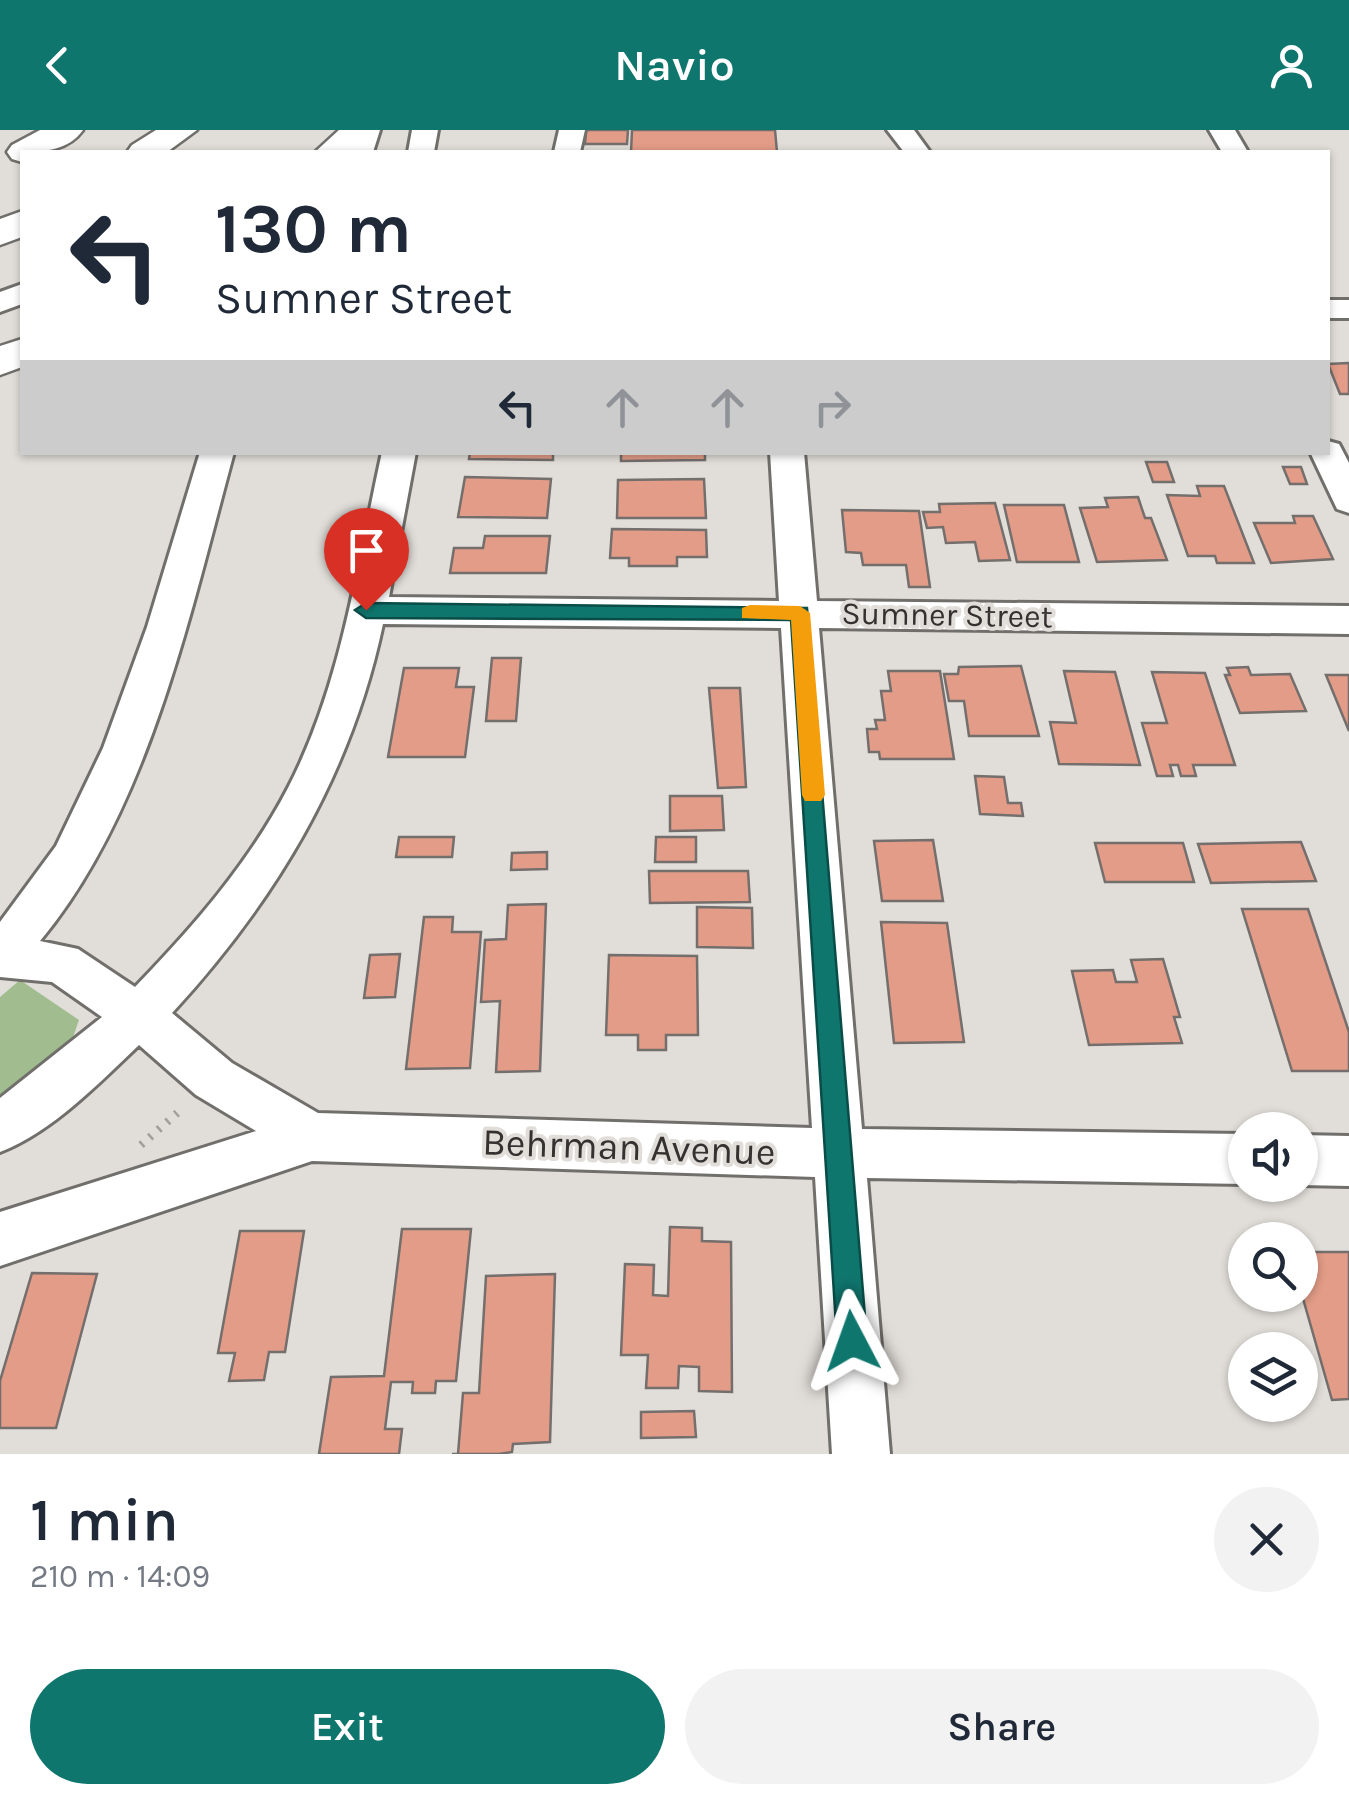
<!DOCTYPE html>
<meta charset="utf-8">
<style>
body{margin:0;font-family:Karla,sans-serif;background:#f2f2f3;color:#1f2937;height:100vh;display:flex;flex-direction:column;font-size:38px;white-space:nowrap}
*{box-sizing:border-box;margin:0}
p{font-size:32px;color:#747a83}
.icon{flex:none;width:55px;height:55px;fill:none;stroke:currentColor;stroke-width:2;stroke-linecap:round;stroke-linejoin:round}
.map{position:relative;height:1324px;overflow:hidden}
.drawer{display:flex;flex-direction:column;background:#fff;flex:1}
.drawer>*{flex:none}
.hud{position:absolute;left:20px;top:20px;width:1310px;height:305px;border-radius:0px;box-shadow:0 2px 8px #0004;background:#fff;color:#1f2937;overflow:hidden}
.controls{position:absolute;left:1228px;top:982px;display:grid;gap:20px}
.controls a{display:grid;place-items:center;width:90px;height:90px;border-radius:50%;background:#fff;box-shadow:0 2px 8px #0004;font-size:50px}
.pin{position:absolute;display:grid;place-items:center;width:85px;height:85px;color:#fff;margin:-102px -42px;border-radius:50% 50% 50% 0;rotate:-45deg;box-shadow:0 0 10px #0007}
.pin .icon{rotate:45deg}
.me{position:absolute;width:110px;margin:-55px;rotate:356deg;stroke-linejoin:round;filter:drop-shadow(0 0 8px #0008)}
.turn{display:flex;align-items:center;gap:35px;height:210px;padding:0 30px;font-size:45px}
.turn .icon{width:130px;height:130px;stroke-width:2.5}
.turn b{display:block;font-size:70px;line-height:85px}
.lanes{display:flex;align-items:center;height:95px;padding:0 30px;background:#0003;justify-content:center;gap:50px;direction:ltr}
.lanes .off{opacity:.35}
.round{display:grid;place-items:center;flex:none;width:105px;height:105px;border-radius:52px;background:#f2f2f3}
.overview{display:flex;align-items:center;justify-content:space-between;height:170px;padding:0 30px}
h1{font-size:60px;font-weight:600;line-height:75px}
.button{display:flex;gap:20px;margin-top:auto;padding:20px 30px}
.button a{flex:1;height:115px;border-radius:60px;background:#0f766e;color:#fff;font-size:40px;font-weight:600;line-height:115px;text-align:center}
.button a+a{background:#f2f2f3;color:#1f2937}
header{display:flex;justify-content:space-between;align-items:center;height:130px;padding:0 30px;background:#0f766e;color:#fff;font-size:45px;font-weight:600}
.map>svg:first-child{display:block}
.green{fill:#a1bd90}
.building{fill:#e29c87;stroke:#746e6d;stroke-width:2.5}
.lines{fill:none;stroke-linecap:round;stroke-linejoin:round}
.minor-casing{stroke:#716f6b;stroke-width:6}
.highway-casing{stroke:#716f6b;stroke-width:5}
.path{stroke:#a2a09c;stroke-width:8;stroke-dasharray:2.5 9;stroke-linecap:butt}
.minor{fill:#fff;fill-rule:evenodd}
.highway{fill:#fff;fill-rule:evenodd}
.route{fill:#0f766e;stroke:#0a4d48;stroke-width:2.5}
.slow{fill:#f59e0b}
.labels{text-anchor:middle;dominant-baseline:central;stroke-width:8;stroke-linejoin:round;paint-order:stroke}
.street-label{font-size:32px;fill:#333230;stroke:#e1ded9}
.near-street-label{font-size:38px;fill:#333230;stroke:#e1ded9}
</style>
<header><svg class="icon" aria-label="back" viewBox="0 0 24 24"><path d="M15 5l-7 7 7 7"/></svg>Navio<svg class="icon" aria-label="person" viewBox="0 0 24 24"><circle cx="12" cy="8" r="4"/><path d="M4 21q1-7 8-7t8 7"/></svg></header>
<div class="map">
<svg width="1349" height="1324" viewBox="0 0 1349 1324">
<rect width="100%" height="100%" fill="#e1ded9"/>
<!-- green -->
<path class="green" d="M20 850 79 890 70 916 0 965V867Z"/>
<!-- building -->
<path class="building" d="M586 0H628L627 14H585Z
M632 0H775L777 22H631Z
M1349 233V264H1340L1328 234Z
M470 322H553V330L469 329Z
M621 322H705V330L621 331Z
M1146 332H1167L1174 352H1153Z
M1283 337H1301L1307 354H1290Z
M465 347 551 349 547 388 458 387Z
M704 349 706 388H617L618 350Z
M1197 356H1224L1254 433H1217L1215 426H1188L1167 365 1200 366Z
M1138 367 1145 388H1151L1167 430 1097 432 1080 378 1108 377 1105 368Z
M995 373 1010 430 979 431 975 412 946 413 943 397 927 398 923 382H940L939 374Z
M1004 375H1064L1079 432H1017Z
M842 380 919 381 930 457H909L906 435H863L861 423 846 422Z
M1293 386H1313L1333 429 1271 433 1254 393H1295Z
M612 399 706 400 707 427H677V436H629V428H610Z
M485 406H550L546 443H450L454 418H483Z
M492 528H521L516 591H486Z
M1021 536 1039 606H969L964 571H949L944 544H958L959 537Z
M1248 537 1251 545 1290 544 1306 581 1240 583 1225 545H1230L1227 538Z
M404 538H459L456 557H474L465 627H388Z
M888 541H940L954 629H880L879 622H869L867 599H877L875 590H885L881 561H891Z
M1064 541 1115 542 1140 635 1059 634 1050 592 1076 593Z
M1152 542 1205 543 1235 635H1193L1196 646H1181L1178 635H1170L1173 646H1157L1142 593H1167Z
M1326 545H1349V601Z
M709 558H740L746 657 718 658Z
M975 646 1004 647 1008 673H1021L1023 686 980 684Z
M670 666H722L724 700 670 701Z
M399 707H454L452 727H396Z
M656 707H696V732H655Z
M933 710 943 771H882L874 711Z
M1301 712 1316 751 1211 753 1198 714Z
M1095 713H1183L1194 752H1105Z
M547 722V739L511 740 512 723Z
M649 741H748L750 772 650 773Z
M546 774 540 941 496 942 500 871 481 872 485 810 506 809 508 775Z
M697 777 752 778 753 818 697 817Z
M1242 779H1308L1349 902V941H1292Z
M424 787H453L452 802H481L470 938 406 939Z
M881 792 947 793 964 912 894 913Z
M400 824 395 867 364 868 370 825Z
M609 825 697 826 698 905H666V920H638V905H606Z
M1163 829 1180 887H1174L1182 913 1089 915 1072 841 1113 840 1116 852H1137L1131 830Z
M670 1097 702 1098V1111L731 1112 732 1262 699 1261V1237L679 1236 678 1258H646L648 1225H621L625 1134 654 1135 653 1165 668 1166Z
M402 1099H471L456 1251H436L435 1263H412L413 1252H391L385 1299H402L399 1324H319L331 1247 384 1246Z
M240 1101H304L285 1222H269L264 1250 229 1251 235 1223H218Z
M1300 1122H1349V1269L1332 1270 1300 1158Z
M32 1143 97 1144 56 1298H0V1251Z
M555 1144 550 1312 513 1314 512 1322 499 1324H452H458L463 1263H479L486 1146Z
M694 1281 696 1307 641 1308V1282Z"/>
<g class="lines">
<defs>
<path id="minor" d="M354 0H380L373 22H347Z
M412 0H438L434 22H408Z
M559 0H585L580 22H554Z
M887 0H914L930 22H904Z
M1209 0H1235L1248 22H1222Z
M22 154V174L0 182V162Z
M1328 170H1349V188H1328Z
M1328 311 1339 314 1349 333V383L1337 379 1310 322H1328Z
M200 322H234C190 483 149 680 40 811L78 819 135 857C194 796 249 733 288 658 342 554 357 435 382 322H416L389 467 779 471 770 322H804L817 471 1349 476V504L819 498 862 999 1245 1004V1054L867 1048 890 1324H832L815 1047 312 1031 0 1136V1082L256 1001 196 965 139 915C99 953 52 1002 0 1022V968L102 887 52 852 0 847V792L56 716 103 618 147 497ZM383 494 781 498 812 998 318 983 232 933 172 883C276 770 351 645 383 494Z
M1300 1005 1349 1006V1056L1300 1055Z"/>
<path id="highway" d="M40 0H83C69 20 45 22 22 22V32L12 29 7 22 12 15Z
M156 0H197L167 22H127L132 15Z
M339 0H377L353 22H315Z
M22 81V107L0 115V89Z
M22 209V237L0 245V216Z"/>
</defs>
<!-- minor casing -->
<use href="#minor" class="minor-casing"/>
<!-- highway casing -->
<use href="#highway" class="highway-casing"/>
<!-- path -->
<path class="path" d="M141 1015 184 977"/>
<!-- minor -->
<use href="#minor" class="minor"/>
<!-- highway -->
<use href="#highway" class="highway"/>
</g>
<!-- route -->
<path class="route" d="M366 473 807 478 867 1211 863 1222 852 1226 842 1222 837 1211 791 490 366 488 355 480Z"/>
<!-- slow -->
<path class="slow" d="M750 475 800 476 810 483 825 665 821 671H805L802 665 791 490 742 488V478Z"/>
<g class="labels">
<!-- street labels -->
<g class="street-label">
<text transform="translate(947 485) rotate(1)">Sumner Street</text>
</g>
<!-- near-street labels -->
<g class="near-street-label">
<text transform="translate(629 1017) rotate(2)">Behrman Avenue</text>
</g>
</g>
</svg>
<div class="controls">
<a><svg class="icon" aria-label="sound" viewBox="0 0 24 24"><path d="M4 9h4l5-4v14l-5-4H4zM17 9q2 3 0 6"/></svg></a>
<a><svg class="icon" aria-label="search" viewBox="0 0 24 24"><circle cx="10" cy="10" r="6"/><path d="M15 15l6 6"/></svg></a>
<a><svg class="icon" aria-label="layers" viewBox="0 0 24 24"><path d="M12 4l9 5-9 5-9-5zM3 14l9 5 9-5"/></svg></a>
</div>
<div class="pin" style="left:366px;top:480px;background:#d93025"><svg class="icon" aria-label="arrive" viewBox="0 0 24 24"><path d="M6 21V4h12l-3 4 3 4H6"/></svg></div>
<svg class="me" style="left:852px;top:1211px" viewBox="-20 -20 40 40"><path d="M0-17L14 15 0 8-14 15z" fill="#0f766e" stroke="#fff" stroke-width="4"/></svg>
<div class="hud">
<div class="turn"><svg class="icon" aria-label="left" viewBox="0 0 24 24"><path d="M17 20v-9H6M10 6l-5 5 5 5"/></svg><div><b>130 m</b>Sumner Street</div></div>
<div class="lanes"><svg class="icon" aria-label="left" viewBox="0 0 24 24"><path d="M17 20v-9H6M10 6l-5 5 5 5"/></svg><svg class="icon off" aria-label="ahead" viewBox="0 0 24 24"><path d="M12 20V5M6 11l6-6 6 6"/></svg><svg class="icon off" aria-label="ahead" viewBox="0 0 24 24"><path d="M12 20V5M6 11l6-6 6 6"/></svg><svg class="icon off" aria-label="right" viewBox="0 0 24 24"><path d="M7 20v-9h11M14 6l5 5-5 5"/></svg></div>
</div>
</div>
<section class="drawer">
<div class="overview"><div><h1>1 min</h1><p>210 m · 14:09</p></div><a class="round"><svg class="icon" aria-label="close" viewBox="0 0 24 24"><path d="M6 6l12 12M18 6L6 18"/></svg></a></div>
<div class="button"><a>Exit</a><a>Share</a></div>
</section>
